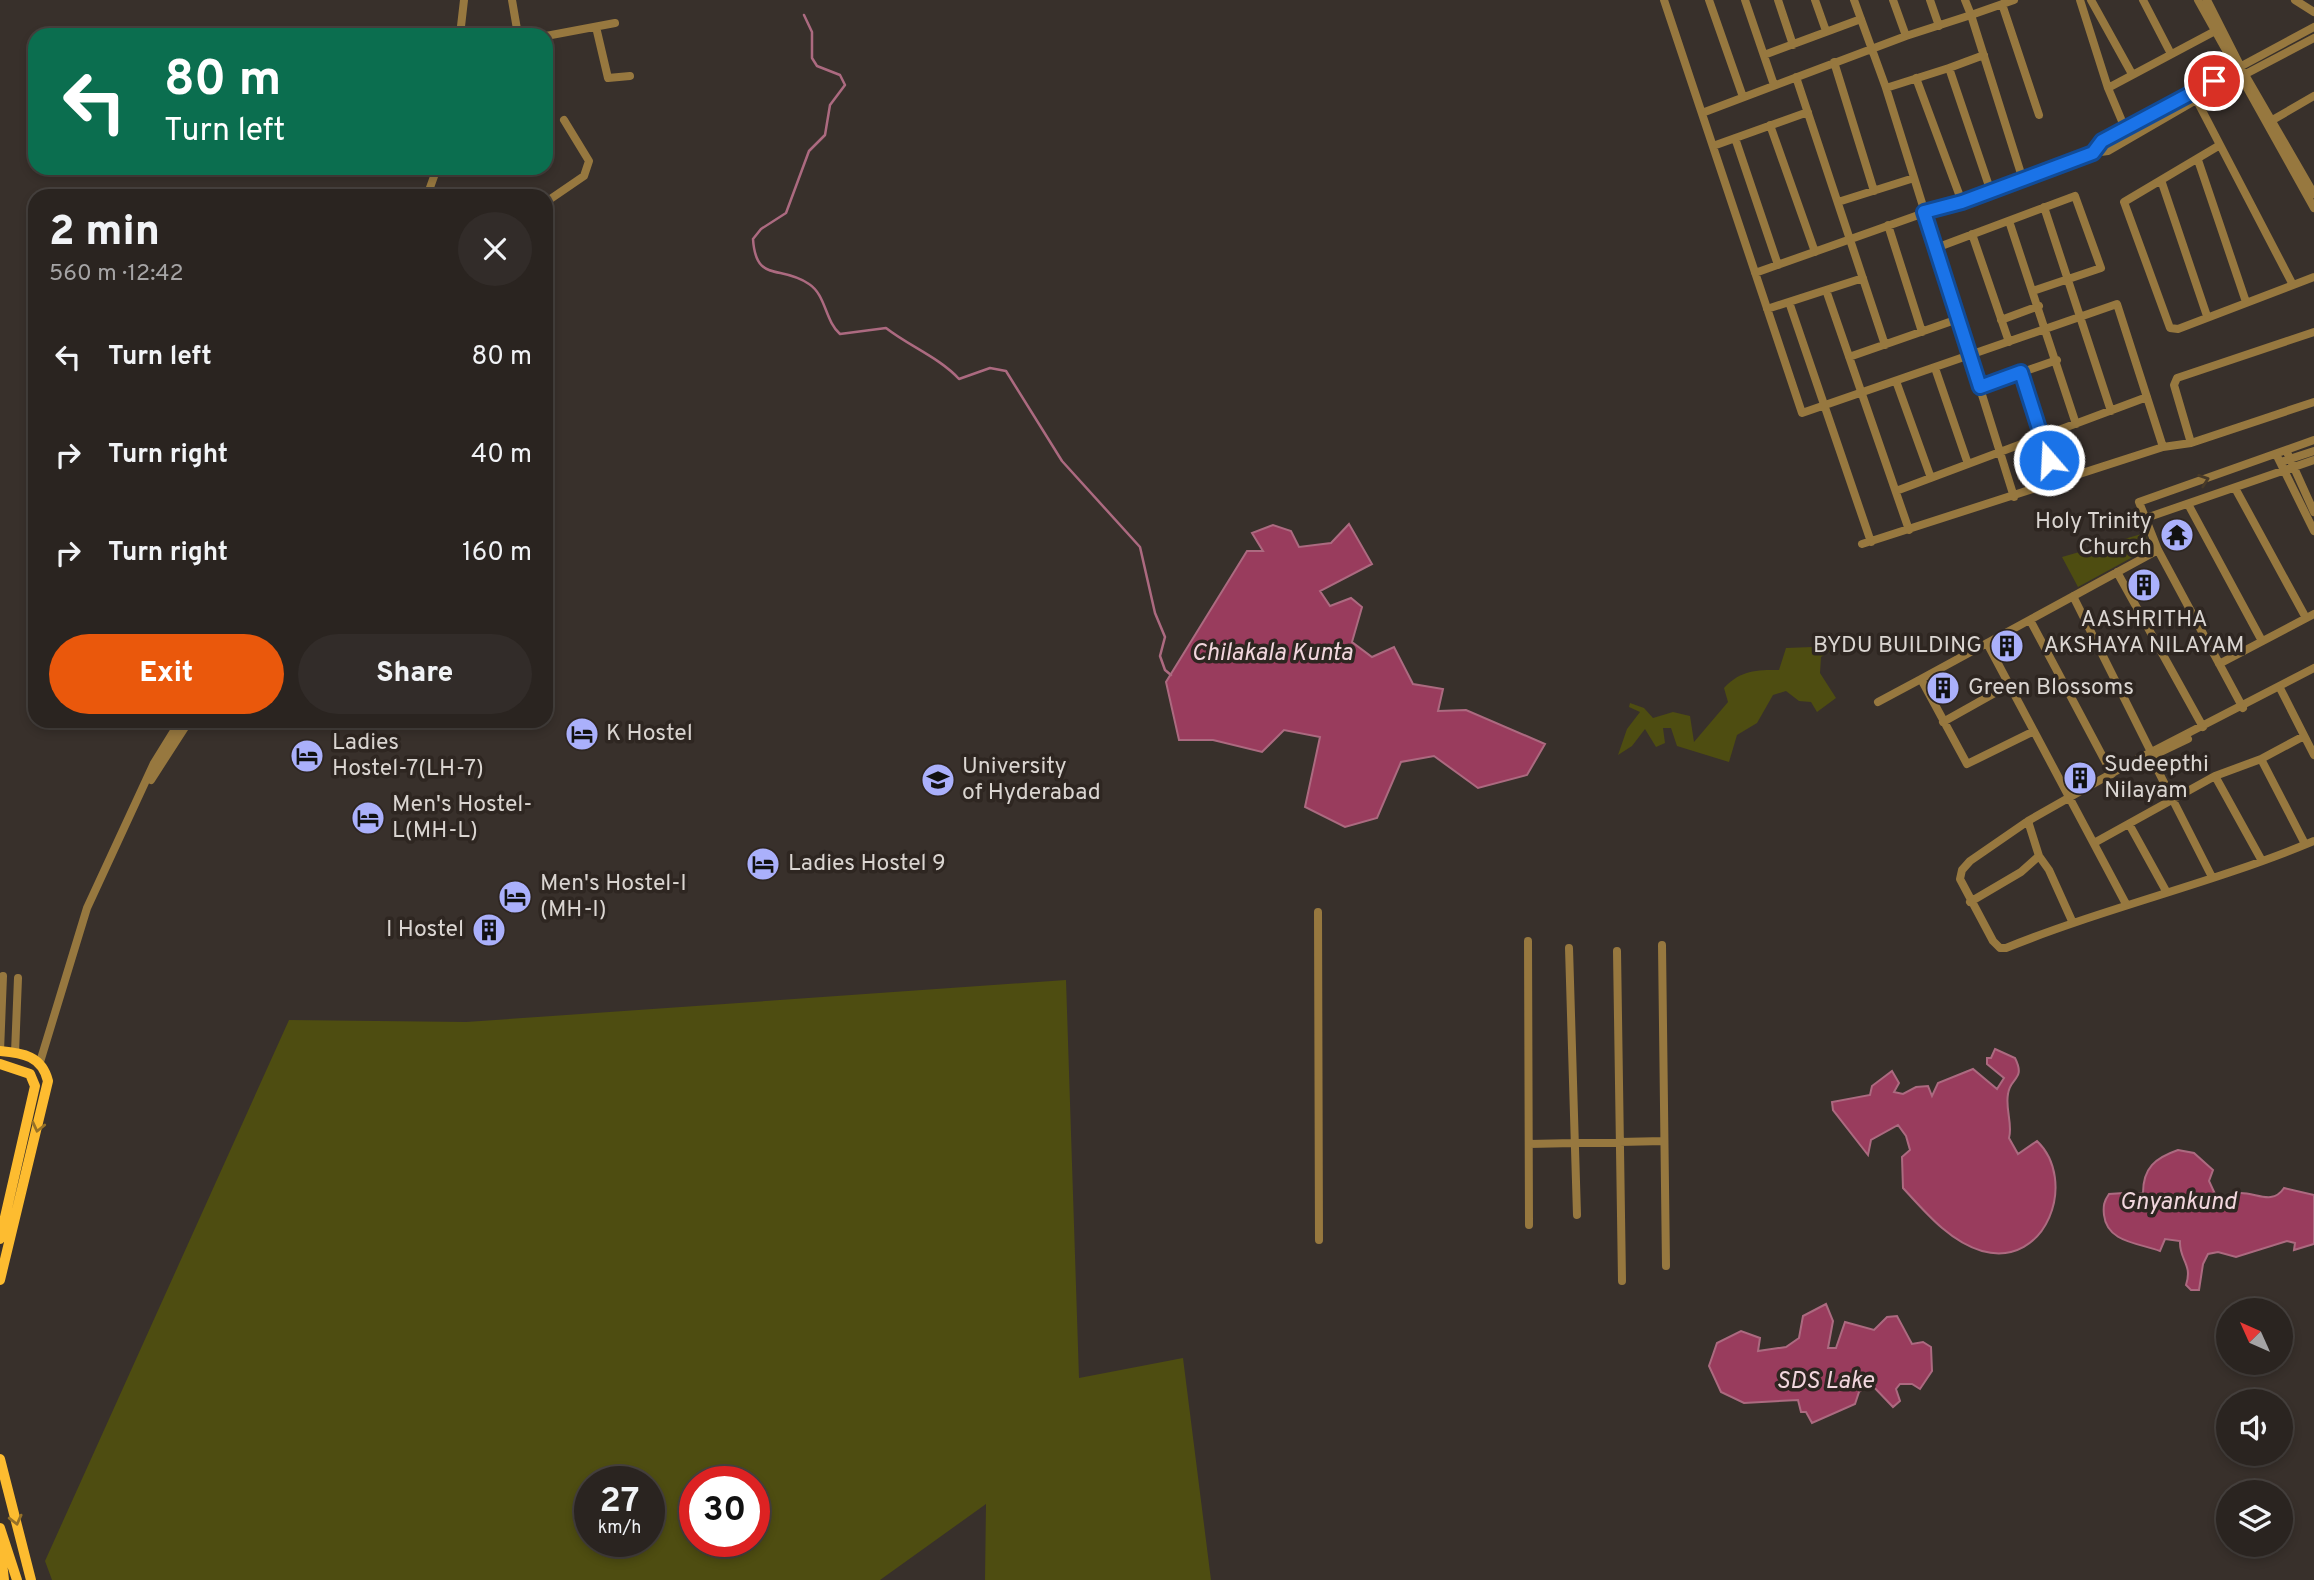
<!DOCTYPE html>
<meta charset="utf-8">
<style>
body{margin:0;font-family:Overpass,sans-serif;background:#322c29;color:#f1f3f6;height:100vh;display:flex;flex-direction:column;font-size:26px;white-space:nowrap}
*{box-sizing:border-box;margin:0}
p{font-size:23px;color:#a5a4a5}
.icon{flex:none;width:38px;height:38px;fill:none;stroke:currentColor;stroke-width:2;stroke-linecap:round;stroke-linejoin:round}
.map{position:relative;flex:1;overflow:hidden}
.panel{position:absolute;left:28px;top:189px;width:525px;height:539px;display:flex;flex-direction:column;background:#2a2420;border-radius:21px;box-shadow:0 4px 10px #0003,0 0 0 2px #46413e}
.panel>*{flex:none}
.guide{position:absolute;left:28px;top:28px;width:525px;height:147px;border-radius:21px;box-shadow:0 4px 10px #0003,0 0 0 2px #46413e;background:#0b6e4f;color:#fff;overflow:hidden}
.needle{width:46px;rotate:315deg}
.fabs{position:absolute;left:2216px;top:1298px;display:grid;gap:14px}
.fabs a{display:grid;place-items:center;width:77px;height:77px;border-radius:50%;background:#2a2420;box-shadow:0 4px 10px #0003,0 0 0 2px #46413e;font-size:35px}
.speed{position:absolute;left:574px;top:1466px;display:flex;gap:14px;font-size:35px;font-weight:700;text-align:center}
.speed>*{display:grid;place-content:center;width:91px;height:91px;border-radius:50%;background:#2a2420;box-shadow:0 4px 10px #0003,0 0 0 2px #46413e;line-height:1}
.speed small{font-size:18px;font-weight:400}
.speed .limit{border:10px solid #d22;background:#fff;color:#111}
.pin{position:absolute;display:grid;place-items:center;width:60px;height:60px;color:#fff;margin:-30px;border:4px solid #fff;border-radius:50%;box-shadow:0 2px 7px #0007}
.me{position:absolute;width:77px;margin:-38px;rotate:341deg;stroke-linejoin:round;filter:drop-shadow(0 0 5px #0008)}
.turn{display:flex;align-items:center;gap:24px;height:147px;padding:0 21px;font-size:32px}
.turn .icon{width:91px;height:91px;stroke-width:2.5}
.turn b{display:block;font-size:49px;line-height:60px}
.round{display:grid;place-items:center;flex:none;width:74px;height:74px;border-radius:37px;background:#322c29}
.summary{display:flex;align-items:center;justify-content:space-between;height:119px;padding:0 21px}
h1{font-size:42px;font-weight:800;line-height:52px}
.primary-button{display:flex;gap:14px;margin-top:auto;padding:14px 21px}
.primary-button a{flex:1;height:80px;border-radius:42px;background:#ea580c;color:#fff;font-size:28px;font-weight:800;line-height:80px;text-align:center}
.primary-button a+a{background:#322c29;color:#f1f3f6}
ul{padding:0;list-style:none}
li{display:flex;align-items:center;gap:21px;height:98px;padding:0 21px}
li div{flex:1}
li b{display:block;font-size:26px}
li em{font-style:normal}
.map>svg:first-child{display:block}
.green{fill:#4e4d11;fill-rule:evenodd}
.water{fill:#993c5d;stroke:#ac6a80;stroke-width:2}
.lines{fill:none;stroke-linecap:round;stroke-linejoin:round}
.stream{stroke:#ac6a80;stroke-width:2.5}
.minor{stroke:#97783f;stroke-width:8}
.major{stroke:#fdbc30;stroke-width:10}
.oneway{stroke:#483a28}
.oneway2{stroke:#967128}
.route-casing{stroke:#114b97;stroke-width:18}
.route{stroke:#1a73e8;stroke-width:12}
.labels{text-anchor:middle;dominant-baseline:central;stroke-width:7;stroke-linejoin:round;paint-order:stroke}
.poi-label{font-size:23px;fill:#dad5d1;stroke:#2e2621;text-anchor:start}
.water-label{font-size:24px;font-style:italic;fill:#f1d6dd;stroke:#2e2621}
</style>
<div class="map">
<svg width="2314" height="1580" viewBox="0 0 2314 1580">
<rect width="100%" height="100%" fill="#38302b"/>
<!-- green -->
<path class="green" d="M2145 533 2151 547 2078 587 2062 557Z
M1839 646 1821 657 1820 673 1836 698 1817 712 1811 702 1799 701 1786 691 1773 695 1757 723 1737 735 1729 762 1677 746 1671 728H1663L1665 743 1656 747 1645 729 1632 746 1618 755 1627 729 1640 712 1629 707 1630 703 1644 708 1653 718 1673 712 1690 716 1694 742 1728 702 1724 688C1741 670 1756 670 1779 670L1786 648Z
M1066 980 1079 1378 1183 1358 1211 1580H985L986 1504 880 1580H52L45 1561 289 1020 466 1022ZM590 1482H649V1542H590ZM695 1482H754V1542H695Z"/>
<!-- water -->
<path class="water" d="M1349 524 1372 564 1320 591 1330 606 1351 598 1362 607 1352 642 1372 657 1394 647 1413 684 1443 689 1438 711 1466 710 1545 744 1527 775 1478 788 1434 756 1401 762 1377 818 1345 827 1305 807 1320 737 1284 730 1262 752 1213 740H1179L1166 682 1247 551H1263L1252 533 1273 525 1291 531 1299 547 1331 543Z
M1995 1049 2015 1058C2026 1080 2010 1077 2008 1094 2005 1109 2013 1124 2009 1138L2018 1154 2037 1141C2078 1180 2047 1269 1982 1251 1950 1242 1925 1212 1903 1188L1902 1157 1910 1150 1906 1136 1898 1125 1871 1140 1868 1155 1833 1110 1832 1102 1870 1095 1872 1086 1892 1071 1899 1083 1894 1092 1903 1094 1916 1087 1928 1086 1932 1096 1938 1083 1973 1069 1997 1089 2004 1078 1987 1064V1058H1991Z
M2178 1150 2194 1153 2213 1170 2209 1181 2215 1194 2226 1203 2232 1202 2239 1193C2256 1192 2272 1206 2284 1188L2314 1195V1244L2294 1250 2295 1243 2287 1241 2236 1257 2218 1252 2208 1254 2203 1264 2199 1290H2191L2186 1285C2193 1264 2179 1260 2180 1241L2165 1239 2160 1251C2140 1243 2107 1243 2104 1215 2103 1206 2104 1201 2109 1194L2124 1193 2127 1196 2143 1193C2143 1168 2155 1158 2178 1150Z
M1826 1304 1833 1321 1828 1348H1836L1845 1322 1874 1330 1887 1317 1897 1316 1912 1344 1923 1342 1931 1347 1932 1371 1920 1389 1912 1384H1900L1896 1389 1900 1401 1893 1407 1871 1384 1859 1392 1855 1404 1812 1423 1806 1412H1801L1798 1400 1744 1403 1721 1392 1709 1366 1717 1343 1741 1331 1760 1338 1758 1351 1786 1347 1799 1338 1803 1316Z"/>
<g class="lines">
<!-- stream -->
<path class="stream" d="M804 15 812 32V58L817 66 840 75 845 85 830 105 825 135 809 151 786 213 761 229 753 239C756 284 780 264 809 284 826 295 825 321 840 334L886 328C909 346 940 358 959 379L990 368 1006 371 1062 461 1140 547 1155 613 1165 637 1160 656 1165 670 1171 675"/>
<!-- minor -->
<path class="minor" d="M512 0 518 35
M1664 0 1802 413 2117 304 2163 447 2191 443 2314 402
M1709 0 1743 97
M1745 0 1774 85
M1778 0 1793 45
M1815 0 1826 31
M1854 0 1886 88
M1930 0 1939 26
M2014 0 1971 15 2023 180
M2080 0 2108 88 2127 133
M2091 0 2132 74
M2143 0 2170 52
M2198 0 2314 208
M2207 0 2244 73 2314 194
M2295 0 2314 12
M2002 4 2039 115
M596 27 608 78 630 76
M460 35 464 0
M546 36 615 23
M1906 36 1971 15 1965 0
M1764 55 1861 19
M1984 55 1949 68 1991 192
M1834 62 1874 191
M1949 68 1886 88 2014 497
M1796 77 1885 345
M1916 78 1962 202
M2108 88 2217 30
M2194 95 2293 285
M1702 113 1906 36 1893 0
M2269 122 2314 96
M1770 125 1815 252
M1735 138 1778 265
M2220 145 2124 202 2170 328 2178 329 2314 277
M1713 146 1808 112
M2093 153 2102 141 2314 27
M2198 160 2246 302
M2161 180 2207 316
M427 196 437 168
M546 202 584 176 589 161 564 120
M1838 202 1914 178
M2044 207 2111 411
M2009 221 2076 424
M1888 225 1922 332
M1972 234 2009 342
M1936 248 2075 196 2101 268 2033 291
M1755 273 2093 153 2108 151 2196 100 2314 38
M1826 290 1909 530
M1789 302 1871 542
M1767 309 1863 278
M2001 320 2039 306
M1849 357 1958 319
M1935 368 1968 464
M2021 372 2057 482
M1896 381 1931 478
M1980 387 2057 360
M2191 443 2174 385 2177 378 2314 332
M2286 450 2314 512
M2276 454 2314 531
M2284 461 2314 451
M2235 488 2306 618
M1896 491 2147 397
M2188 504 2262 641
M2146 518 2314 460
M1862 544 2163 447
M2117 572 2203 727
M2073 596 2151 752
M2030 620 2112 774
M1987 643 2126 904
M2219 664 2314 614
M2314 668 2130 763 2028 821 1970 861 1962 870 1960 879 1993 941 2000 948H2006C2107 907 2214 883 2314 841
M2281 690 2314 755
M1878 702 1921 679
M2243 708 2158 550 2139 502 2314 440
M1943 722 2009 685
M2034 731 1967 764 1921 679 2158 550
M2151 757 2212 877
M2146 759 2188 739
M2261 759 2305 844
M2215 776 2262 861
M151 780 189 721
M2028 821 2039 856 2049 870 2072 921
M2129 824 2166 891
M2094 843 2215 776 2261 759 2304 736
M1970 902 2021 872 2039 856
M1318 912 1319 1240
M1528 941 1529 1225
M1662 945 1666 1266
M1569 948 1577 1215
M1617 951 1622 1281
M0 1051 3 976
M15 1053 18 978
M40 1062 87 908 154 763 180 721
M1529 1144 1664 1141"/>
<!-- major -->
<path class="major" d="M0 1051C23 1053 42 1056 48 1081L0 1280
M0 1064 30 1074 35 1086 0 1239
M0 1459 31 1580
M0 1528 17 1580
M0 1544 4 1580"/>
</g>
<!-- one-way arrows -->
<defs><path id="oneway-chevron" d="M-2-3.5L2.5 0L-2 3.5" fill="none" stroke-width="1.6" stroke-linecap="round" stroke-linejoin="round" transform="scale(1.75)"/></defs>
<use class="oneway" href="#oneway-chevron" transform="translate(2204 480) rotate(-19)"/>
<g class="oneway2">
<use href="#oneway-chevron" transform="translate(38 1127) rotate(103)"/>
<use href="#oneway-chevron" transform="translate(16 1520) rotate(76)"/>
</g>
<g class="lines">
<defs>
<path id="route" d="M2049 460 2021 372 1980 387 1924 212 1962 202 2093 153 2102 141 2214 81"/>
</defs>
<!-- route casing -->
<use href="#route" class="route-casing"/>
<!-- route -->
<use href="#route" class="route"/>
</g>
<!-- icons -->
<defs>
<symbol id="temple-disc" viewBox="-11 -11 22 22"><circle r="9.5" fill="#aab0fb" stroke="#2e2621"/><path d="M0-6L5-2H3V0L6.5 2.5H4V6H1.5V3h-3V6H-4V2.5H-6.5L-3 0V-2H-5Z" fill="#111"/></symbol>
<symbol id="building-disc" viewBox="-11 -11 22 22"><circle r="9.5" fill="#aab0fb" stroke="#2e2621"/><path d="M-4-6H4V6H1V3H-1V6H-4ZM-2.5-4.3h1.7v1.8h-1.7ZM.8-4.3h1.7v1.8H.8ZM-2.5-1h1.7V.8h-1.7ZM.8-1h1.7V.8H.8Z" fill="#111"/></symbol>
<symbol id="hotel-disc" viewBox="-11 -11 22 22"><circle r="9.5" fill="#aab0fb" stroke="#2e2621"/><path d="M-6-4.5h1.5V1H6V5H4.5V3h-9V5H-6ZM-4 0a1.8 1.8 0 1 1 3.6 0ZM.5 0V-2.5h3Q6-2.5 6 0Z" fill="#111"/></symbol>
<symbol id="university-disc" viewBox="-11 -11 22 22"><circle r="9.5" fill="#aab0fb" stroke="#2e2621"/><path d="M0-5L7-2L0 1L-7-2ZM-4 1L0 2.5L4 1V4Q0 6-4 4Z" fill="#111"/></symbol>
</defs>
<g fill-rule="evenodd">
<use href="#temple-disc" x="2158" y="516" width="38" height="38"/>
<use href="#building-disc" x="2125" y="566" width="38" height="38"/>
<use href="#building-disc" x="1988" y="627" width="38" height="38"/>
<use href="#building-disc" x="1924" y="669" width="38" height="38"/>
<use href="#hotel-disc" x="563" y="715" width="38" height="38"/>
<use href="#hotel-disc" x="288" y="737" width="38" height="38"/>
<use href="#building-disc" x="2061" y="759" width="38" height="38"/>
<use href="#university-disc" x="919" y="761" width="38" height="38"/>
<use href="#hotel-disc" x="349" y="799" width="38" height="38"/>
<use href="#hotel-disc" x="744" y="845" width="38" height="38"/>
<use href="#hotel-disc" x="496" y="878" width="38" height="38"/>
<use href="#building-disc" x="470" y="911" width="38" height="38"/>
</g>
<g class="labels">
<!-- poi labels -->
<g class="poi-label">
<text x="2152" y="522" text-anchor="end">Holy Trinity<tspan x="2152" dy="26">Church</tspan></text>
<text x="2144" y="620" text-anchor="middle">AASHRITHA<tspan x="2144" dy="26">AKSHAYA NILAYAM</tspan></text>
<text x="1982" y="646" text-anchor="end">BYDU BUILDING</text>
<text x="1968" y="688">Green Blossoms</text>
<text x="606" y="734">K Hostel</text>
<text x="332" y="743">Ladies<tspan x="332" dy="26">Hostel-7(LH-7)</tspan></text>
<text x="2104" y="765">Sudeepthi<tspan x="2104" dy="26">Nilayam</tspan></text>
<text x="962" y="767">University<tspan x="962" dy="26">of Hyderabad</tspan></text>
<text x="392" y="805">Men's Hostel-<tspan x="392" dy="26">L(MH-L)</tspan></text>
<text x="788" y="864">Ladies Hostel 9</text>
<text x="540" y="884">Men's Hostel-I<tspan x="540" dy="26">(MH-I)</tspan></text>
<text x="464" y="930" text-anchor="end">I Hostel</text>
</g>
<!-- water labels -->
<g class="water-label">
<text x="1272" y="654">Chilakala Kunta</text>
<text x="2178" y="1203">Gnyankund</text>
<text x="1825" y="1382">SDS Lake</text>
</g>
</g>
</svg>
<div class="fabs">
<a><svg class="needle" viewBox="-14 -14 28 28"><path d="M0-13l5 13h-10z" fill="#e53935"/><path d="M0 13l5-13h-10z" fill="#a5a4a5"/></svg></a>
<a><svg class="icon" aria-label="sound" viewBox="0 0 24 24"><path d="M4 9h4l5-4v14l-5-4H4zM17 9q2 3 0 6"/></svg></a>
<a><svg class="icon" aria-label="layers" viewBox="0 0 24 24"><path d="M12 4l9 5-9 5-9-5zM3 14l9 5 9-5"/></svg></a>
</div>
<div class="speed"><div>27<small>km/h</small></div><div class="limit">30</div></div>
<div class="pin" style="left:2214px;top:81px;background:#d93025"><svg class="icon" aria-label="arrive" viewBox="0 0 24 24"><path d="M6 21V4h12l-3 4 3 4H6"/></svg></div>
<svg class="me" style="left:2049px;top:460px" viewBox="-20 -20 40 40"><circle r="17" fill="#1a73e8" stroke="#fff" stroke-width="3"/><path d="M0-11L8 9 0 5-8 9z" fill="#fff"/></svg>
<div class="guide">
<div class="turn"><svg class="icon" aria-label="left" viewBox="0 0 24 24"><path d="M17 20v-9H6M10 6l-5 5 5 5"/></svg><div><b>80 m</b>Turn left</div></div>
</div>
<section class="panel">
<div class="summary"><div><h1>2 min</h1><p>560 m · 12:42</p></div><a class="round"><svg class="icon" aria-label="close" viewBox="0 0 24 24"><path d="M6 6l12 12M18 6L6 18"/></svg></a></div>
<ul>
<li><svg class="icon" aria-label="left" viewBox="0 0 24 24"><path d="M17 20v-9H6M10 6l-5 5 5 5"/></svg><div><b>Turn left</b></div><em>80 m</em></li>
<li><svg class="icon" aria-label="right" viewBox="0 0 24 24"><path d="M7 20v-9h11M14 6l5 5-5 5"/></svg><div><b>Turn right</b></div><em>40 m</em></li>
<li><svg class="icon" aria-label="right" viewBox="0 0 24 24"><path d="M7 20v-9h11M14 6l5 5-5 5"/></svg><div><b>Turn right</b></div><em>160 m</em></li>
</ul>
<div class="primary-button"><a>Exit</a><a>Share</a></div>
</section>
</div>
